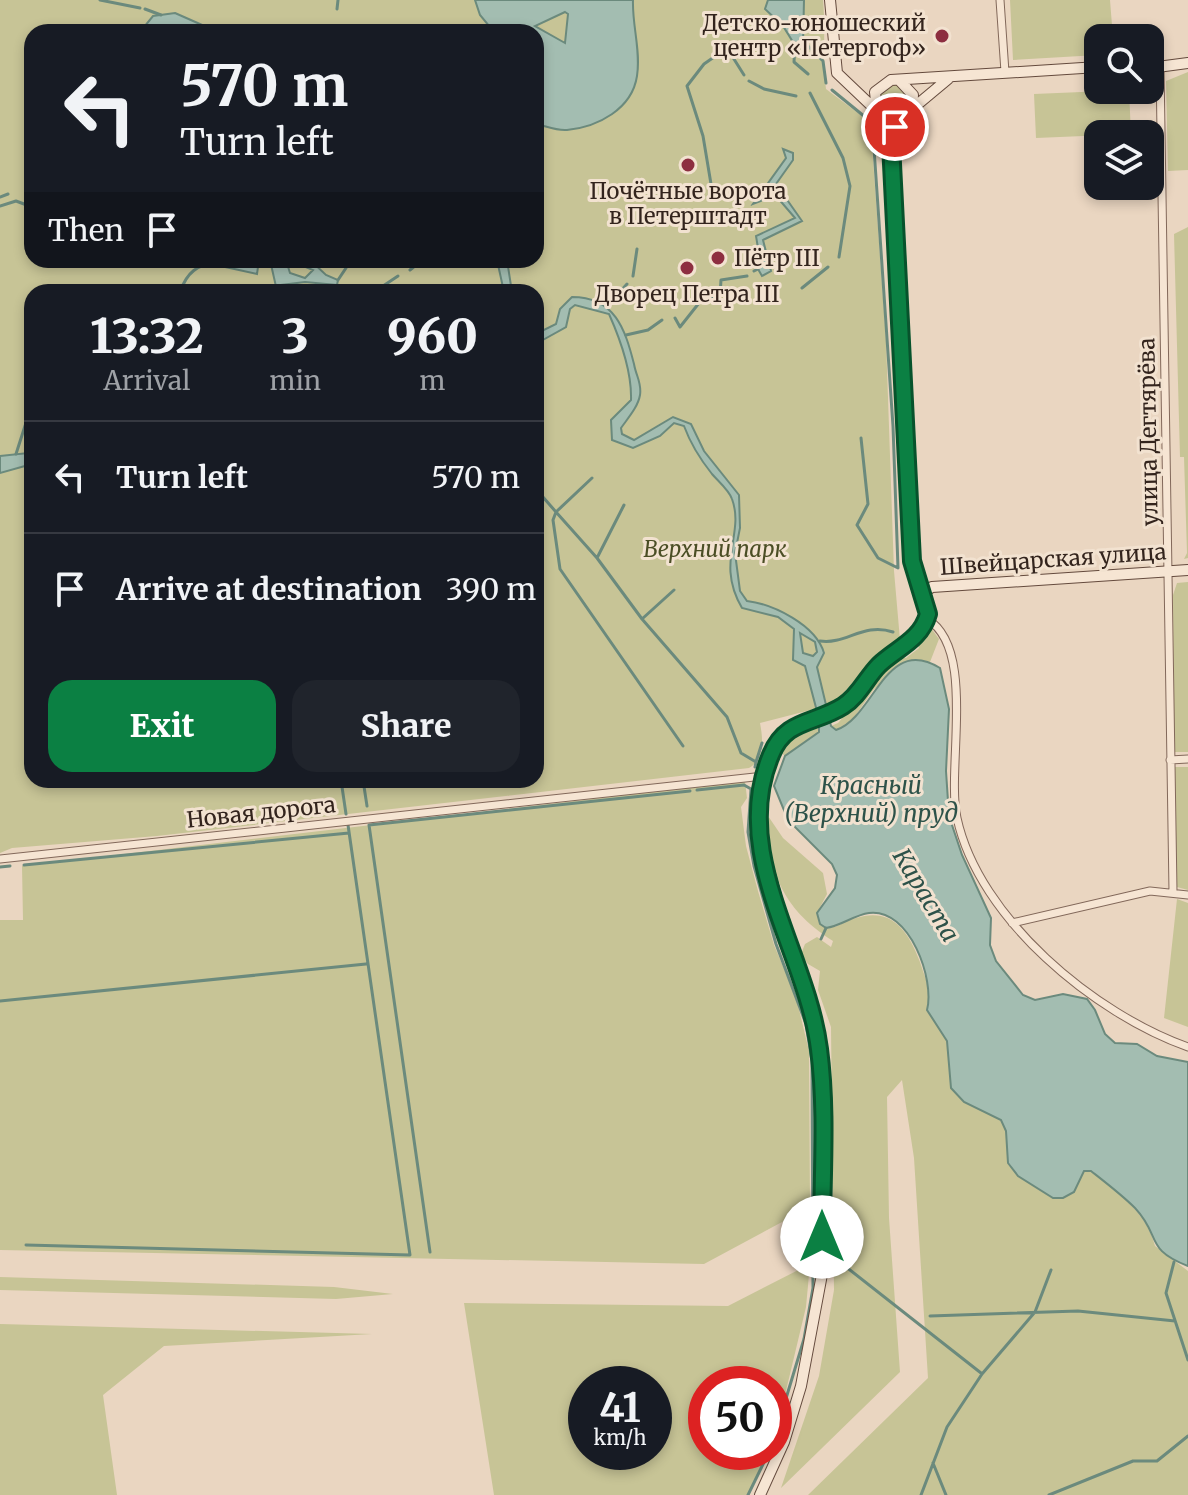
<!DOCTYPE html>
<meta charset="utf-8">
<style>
body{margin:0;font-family:Merriweather,serif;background:#20242c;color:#f1f3f6;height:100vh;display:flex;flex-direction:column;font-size:30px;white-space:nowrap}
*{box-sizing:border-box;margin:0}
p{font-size:26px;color:#9ea1a6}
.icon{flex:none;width:44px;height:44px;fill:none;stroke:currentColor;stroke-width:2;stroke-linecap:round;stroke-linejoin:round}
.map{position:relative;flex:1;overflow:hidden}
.panel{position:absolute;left:24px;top:284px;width:520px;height:504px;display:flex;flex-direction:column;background:#171b24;border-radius:24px;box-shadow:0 4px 12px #0003}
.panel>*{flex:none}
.top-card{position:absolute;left:24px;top:24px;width:520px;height:244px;border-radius:24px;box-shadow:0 4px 12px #0003;background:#171b24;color:#f1f3f6;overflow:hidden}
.buttons{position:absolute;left:1084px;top:24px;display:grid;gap:16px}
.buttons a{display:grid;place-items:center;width:80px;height:80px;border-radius:16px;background:#171b24;box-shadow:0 4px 12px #0003;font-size:40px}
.speed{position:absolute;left:568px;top:1366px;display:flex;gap:16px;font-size:40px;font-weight:700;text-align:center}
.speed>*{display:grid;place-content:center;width:104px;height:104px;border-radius:50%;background:#171b24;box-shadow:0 4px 12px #0003;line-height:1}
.speed small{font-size:20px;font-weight:400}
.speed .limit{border:12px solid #d22;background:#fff;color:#111}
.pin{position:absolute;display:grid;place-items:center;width:68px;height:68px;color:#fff;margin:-34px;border:4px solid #fff;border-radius:50%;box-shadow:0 2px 8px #0007}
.me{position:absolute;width:88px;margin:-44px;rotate:0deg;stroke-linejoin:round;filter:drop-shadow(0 0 6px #0008)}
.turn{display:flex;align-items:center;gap:28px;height:168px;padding:0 24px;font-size:36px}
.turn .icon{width:104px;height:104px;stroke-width:2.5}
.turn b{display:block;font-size:56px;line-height:68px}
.then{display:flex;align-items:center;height:76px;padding:0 24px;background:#0003;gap:16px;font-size:30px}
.eta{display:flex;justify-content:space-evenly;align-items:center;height:136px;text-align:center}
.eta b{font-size:48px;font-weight:800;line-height:56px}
.primary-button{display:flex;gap:16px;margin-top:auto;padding:16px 24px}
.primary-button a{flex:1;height:92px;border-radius:24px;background:#0b8043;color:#fff;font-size:32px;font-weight:800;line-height:92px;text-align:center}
.primary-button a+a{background:#20242c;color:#f1f3f6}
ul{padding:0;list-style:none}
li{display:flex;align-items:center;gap:24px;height:112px;padding:0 24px;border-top:2px solid #363941}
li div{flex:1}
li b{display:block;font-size:30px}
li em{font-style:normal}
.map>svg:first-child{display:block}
.green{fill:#c7c496;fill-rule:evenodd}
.water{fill:#a3bdb1;stroke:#6b8a7d;stroke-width:2;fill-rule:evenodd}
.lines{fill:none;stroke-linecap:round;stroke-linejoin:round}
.stream{stroke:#6b8a7d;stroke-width:3}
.street-casing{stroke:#82685a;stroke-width:9}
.secondary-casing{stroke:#644a3d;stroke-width:12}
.street{stroke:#f6e5d3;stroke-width:7}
.secondary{stroke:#f6e5d3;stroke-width:10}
.route-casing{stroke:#07532c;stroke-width:20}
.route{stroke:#0b8043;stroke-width:14}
.poi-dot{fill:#8d2e40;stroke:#f2e2d0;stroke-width:3}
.labels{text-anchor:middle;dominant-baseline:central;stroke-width:6;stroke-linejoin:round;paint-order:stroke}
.poi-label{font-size:22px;fill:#33241d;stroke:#f2e2d0}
.street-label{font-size:22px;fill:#33241d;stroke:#f2e2d0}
.park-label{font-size:22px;font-style:italic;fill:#4b4e25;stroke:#f2e2d0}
.water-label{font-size:24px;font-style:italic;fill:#2d5249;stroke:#f2e2d0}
</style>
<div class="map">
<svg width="1188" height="1495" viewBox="0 0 1188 1495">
<rect width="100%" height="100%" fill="#ead6c1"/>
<!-- green -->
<path class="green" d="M0 0H823C826 31 822 59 826 89L866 119 871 131 886 340 894 571 900 640 868 665 834 704 760 723C763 739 765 759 749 768L157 836 12 848 0 853ZM32 32H536V260H32ZM32 292H536V780H32Z
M1010 0H1110L1113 38H1098V55L1013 60Z
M1188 72V170L1168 171 1166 81Z
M880 99a14 14 0 1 1 28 0a14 14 0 1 1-28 0Z
M1129 90 1131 134 1036 138 1034 94Z
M1188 227V558L1184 559 1187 553 1184 457H1180L1174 234Z
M1188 582V752H1174L1173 595 1177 583Z
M928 624 939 639 930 662 912 660 874 689 853 719 836 730 831 726 838 723 889 665 899 658H906L919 648 917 642Z
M809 725 812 730 819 728V732L785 756 779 751 795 729Z
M1174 767H1188V890L1177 887Z
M745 781 747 798 741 807 746 846 758 891 774 945 796 997 809 1051 810 1207 704 1264 0 1250V920H23L22 866Z
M764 810 783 838 823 873 827 894 817 913 835 927C881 902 904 918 920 962 926 981 932 990 927 1010L947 1041 951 1088 1001 1120 1006 1131 1008 1163 1018 1176 1052 1198 1084 1171H1091C1117 1191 1147 1213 1155 1246L1188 1271V1495H808L928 1378 914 1158 902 1080 887 1097 889 1218 900 1372 781 1488 819 1376 834 1290 831 1027 818 990 820 971 808 964 801 954 805 944 817 937 831 947 833 941C780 907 769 870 764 810Z
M1177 899 1188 903V1027L1164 1018Z
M810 1264 806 1307 774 1441V1384H706V1452H770L748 1495H494L464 1303 728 1306ZM586 1384H654V1452H586Z
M0 1277 334 1287 393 1294 336 1299 0 1290Z
M0 1324 372 1334 164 1346 103 1395 117 1495H0Z"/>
<!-- water -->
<path class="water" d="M475 0H633C632 25 641 51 637 76 632 109 598 127 567 130 556 131 546 126 536 124V32H494L480 15ZM565 12 568 14 565 43 535 26Z
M768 0H804L803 44 793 42 783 26 765 9Z
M175 13 218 32H140L153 16Z
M783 149 793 153V160L776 184 802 221 763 240 771 271 762 276 758 269 760 260 756 236 795 218 771 190 761 201 753 204 786 158Z
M250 260 258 267 257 274 221 266 218 261Z
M270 260H286L290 273 305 278 313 270 303 266 300 260H310L326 275 338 280 337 285 305 282 281 285 277 291Z
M497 260H507L512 292H504Z
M572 297C615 297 625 329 634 364 636 376 642 383 640 395 638 407 628 418 621 428L622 434 634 440 673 417 691 424 704 451 739 495 740 528 735 553 740 591 747 601C773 604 816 625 824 653L817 667 831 726 836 730C875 717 885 634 940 668L949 709 946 771 949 816 962 855 991 918 990 945 996 961 1023 995 1035 1000 1063 994 1087 999 1095 1010 1105 1034 1115 1043 1137 1044 1157 1056 1188 1062V1266C1144 1249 1162 1237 1135 1208 1122 1195 1105 1182 1091 1171H1084L1074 1192 1063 1198H1053L1018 1176 1008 1163 1006 1131 1001 1120 964 1102 951 1088 947 1041 927 1010C935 980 910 908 869 913 854 915 841 926 826 928L820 924 817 913 835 888 837 875 832 864 788 820 774 786 785 756 819 732V719L805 666 793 660 794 629 778 617 742 608C715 562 745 534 732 499 729 490 718 481 712 474 700 459 691 445 684 426L674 423 660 436 633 448 612 440 611 420 631 400C632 371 621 341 609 314L575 305 570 309 566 327 541 341 536 339V330L540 332 556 324 560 309ZM800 633 815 642 817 652 813 656 803 653Z
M28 453 32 464 0 473V456Z"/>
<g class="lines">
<!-- stream -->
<path class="stream" d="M100 0 140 8
M145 9 161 15
M337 9 338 0
M338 30 349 32
M802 40 823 61 826 83
M795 44 794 62 808 74
M749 81 764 89 796 96
M832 90 870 121 873 134 893 426 898 568 878 558 857 525 868 504 861 438
M810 93 843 158 850 186 839 257
M711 184 703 136 687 86 704 64 727 48 744 75
M31 196H32
M0 197 8 194
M0 206 16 201 32 207
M410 270 422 260
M754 271 758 269
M633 276 637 249
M338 280 346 268 345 260
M802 288 828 267
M359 289 377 290 398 276
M180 292C187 272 197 265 218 261
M599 303 618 294 627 284
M675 318 680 327 703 298 720 296 721 280 747 276
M626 335 648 330 662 320
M16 454 32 404
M592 478 556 512 597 558 624 505
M536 489 556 512 553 520 560 569 683 746
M597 558 642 619 727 717 741 753 756 762 755 767
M642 619 674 590
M820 641C846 645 863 622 893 632
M756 762 762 743
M341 780 346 814
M363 780 367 806
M697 790 744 785 751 789 748 832 754 866 776 944 806 1024 812 1061 813 1288 804 1339 774 1438
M24 865 349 833
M0 867 10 866
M794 938 801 954
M821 939 826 928
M0 1001 366 964
M26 1245 410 1255 348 825
M430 1252 369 825 690 791
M836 1259 981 1373
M1174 1262 1166 1293 1188 1360
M930 1316 1078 1311 1175 1321
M933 1463 946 1495
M748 1495 769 1452
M921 1495 947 1427 982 1374 1035 1312 1051 1270
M1049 1495 1133 1461H1157L1188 1436"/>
<defs>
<path id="street" d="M1000 0 1005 72
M1160 68 1173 891
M927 619C977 648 946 768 957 818 979 919 1095 1014 1188 1047
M1170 760 1188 759
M0 859 764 776
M1012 923 1150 891 1188 895"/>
<path id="secondary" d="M1150 68 1188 63
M912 109 948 79
M877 110 875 92 891 80 1098 67
M879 113 896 119 912 109 913 95 900 81
M922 593 932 587 1188 570
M760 1495 784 1442 801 1386 823 1269 819 1049 761 842C757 803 758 746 796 724 812 715 832 715 847 703 861 692 868 673 883 662 901 647 921 638 928 614L912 561 891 144 879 113 837 73 830 0"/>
</defs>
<!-- street casing -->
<use href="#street" class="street-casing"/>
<!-- secondary casing -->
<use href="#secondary" class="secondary-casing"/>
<!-- street -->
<use href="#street" class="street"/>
<!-- secondary -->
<use href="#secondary" class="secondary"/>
</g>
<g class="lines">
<defs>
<path id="route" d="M822 1237C822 1175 827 1111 819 1049 807 953 729 854 771 755 785 719 815 724 843 706 859 696 866 678 879 665 897 648 921 640 928 614L912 561 891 144 895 127"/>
</defs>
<!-- route casing -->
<use href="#route" class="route-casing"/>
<!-- route -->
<use href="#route" class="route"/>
</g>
<!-- markers -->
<g class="poi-dot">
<circle cx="942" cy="36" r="8"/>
<circle cx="688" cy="165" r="8"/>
<circle cx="718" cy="258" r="8"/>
<circle cx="687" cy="268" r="8"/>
</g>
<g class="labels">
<!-- poi labels -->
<g class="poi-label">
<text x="926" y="23" text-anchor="end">Детско-юношеский<tspan x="926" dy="25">центр «Петергоф»</tspan></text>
<text x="688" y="191">Почётные ворота<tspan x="688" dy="25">в Петерштадт</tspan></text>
<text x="734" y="258" text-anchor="start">Пётр III</text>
<text x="687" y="294">Дворец Петра III</text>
</g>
<!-- street labels -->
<g class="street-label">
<text transform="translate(1148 432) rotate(-91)">улица Дегтярёва</text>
<text transform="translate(1053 559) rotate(-4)">Швейцарская улица</text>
<text transform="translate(261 812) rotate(-6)">Новая дорога</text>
</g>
<!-- park labels -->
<g class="park-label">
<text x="715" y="549">Верхний парк</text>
</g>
<!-- water labels -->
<g class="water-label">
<text x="871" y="785">Красный<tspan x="871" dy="28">(Верхний) пруд</tspan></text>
<text transform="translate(926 895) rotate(59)">Караста</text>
</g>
</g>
</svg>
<div class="buttons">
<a><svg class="icon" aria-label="search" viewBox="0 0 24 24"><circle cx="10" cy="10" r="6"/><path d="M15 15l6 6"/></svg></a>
<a><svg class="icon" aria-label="layers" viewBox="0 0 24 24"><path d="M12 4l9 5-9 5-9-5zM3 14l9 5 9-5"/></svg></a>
</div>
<div class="speed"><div>41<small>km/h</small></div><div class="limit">50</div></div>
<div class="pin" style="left:895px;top:127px;background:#d93025"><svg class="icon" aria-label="arrive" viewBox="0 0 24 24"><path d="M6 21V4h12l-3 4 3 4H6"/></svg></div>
<svg class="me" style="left:822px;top:1237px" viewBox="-20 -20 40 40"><circle r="19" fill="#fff"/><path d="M0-13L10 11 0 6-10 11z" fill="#0b8043"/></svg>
<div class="top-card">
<div class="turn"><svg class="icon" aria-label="left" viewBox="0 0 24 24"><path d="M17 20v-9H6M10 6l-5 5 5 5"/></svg><div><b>570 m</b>Turn left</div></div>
<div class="then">Then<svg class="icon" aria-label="arrive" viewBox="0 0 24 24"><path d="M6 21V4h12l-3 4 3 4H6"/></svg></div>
</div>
<section class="panel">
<div class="eta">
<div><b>13:32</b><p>Arrival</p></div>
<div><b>3</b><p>min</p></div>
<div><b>960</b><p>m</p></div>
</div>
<ul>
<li><svg class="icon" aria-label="left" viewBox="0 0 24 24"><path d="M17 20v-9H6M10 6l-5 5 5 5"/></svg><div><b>Turn left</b></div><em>570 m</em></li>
<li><svg class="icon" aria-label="arrive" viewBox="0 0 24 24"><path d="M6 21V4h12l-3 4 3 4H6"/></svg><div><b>Arrive at destination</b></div><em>390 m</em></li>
</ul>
<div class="primary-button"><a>Exit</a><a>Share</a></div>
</section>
</div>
